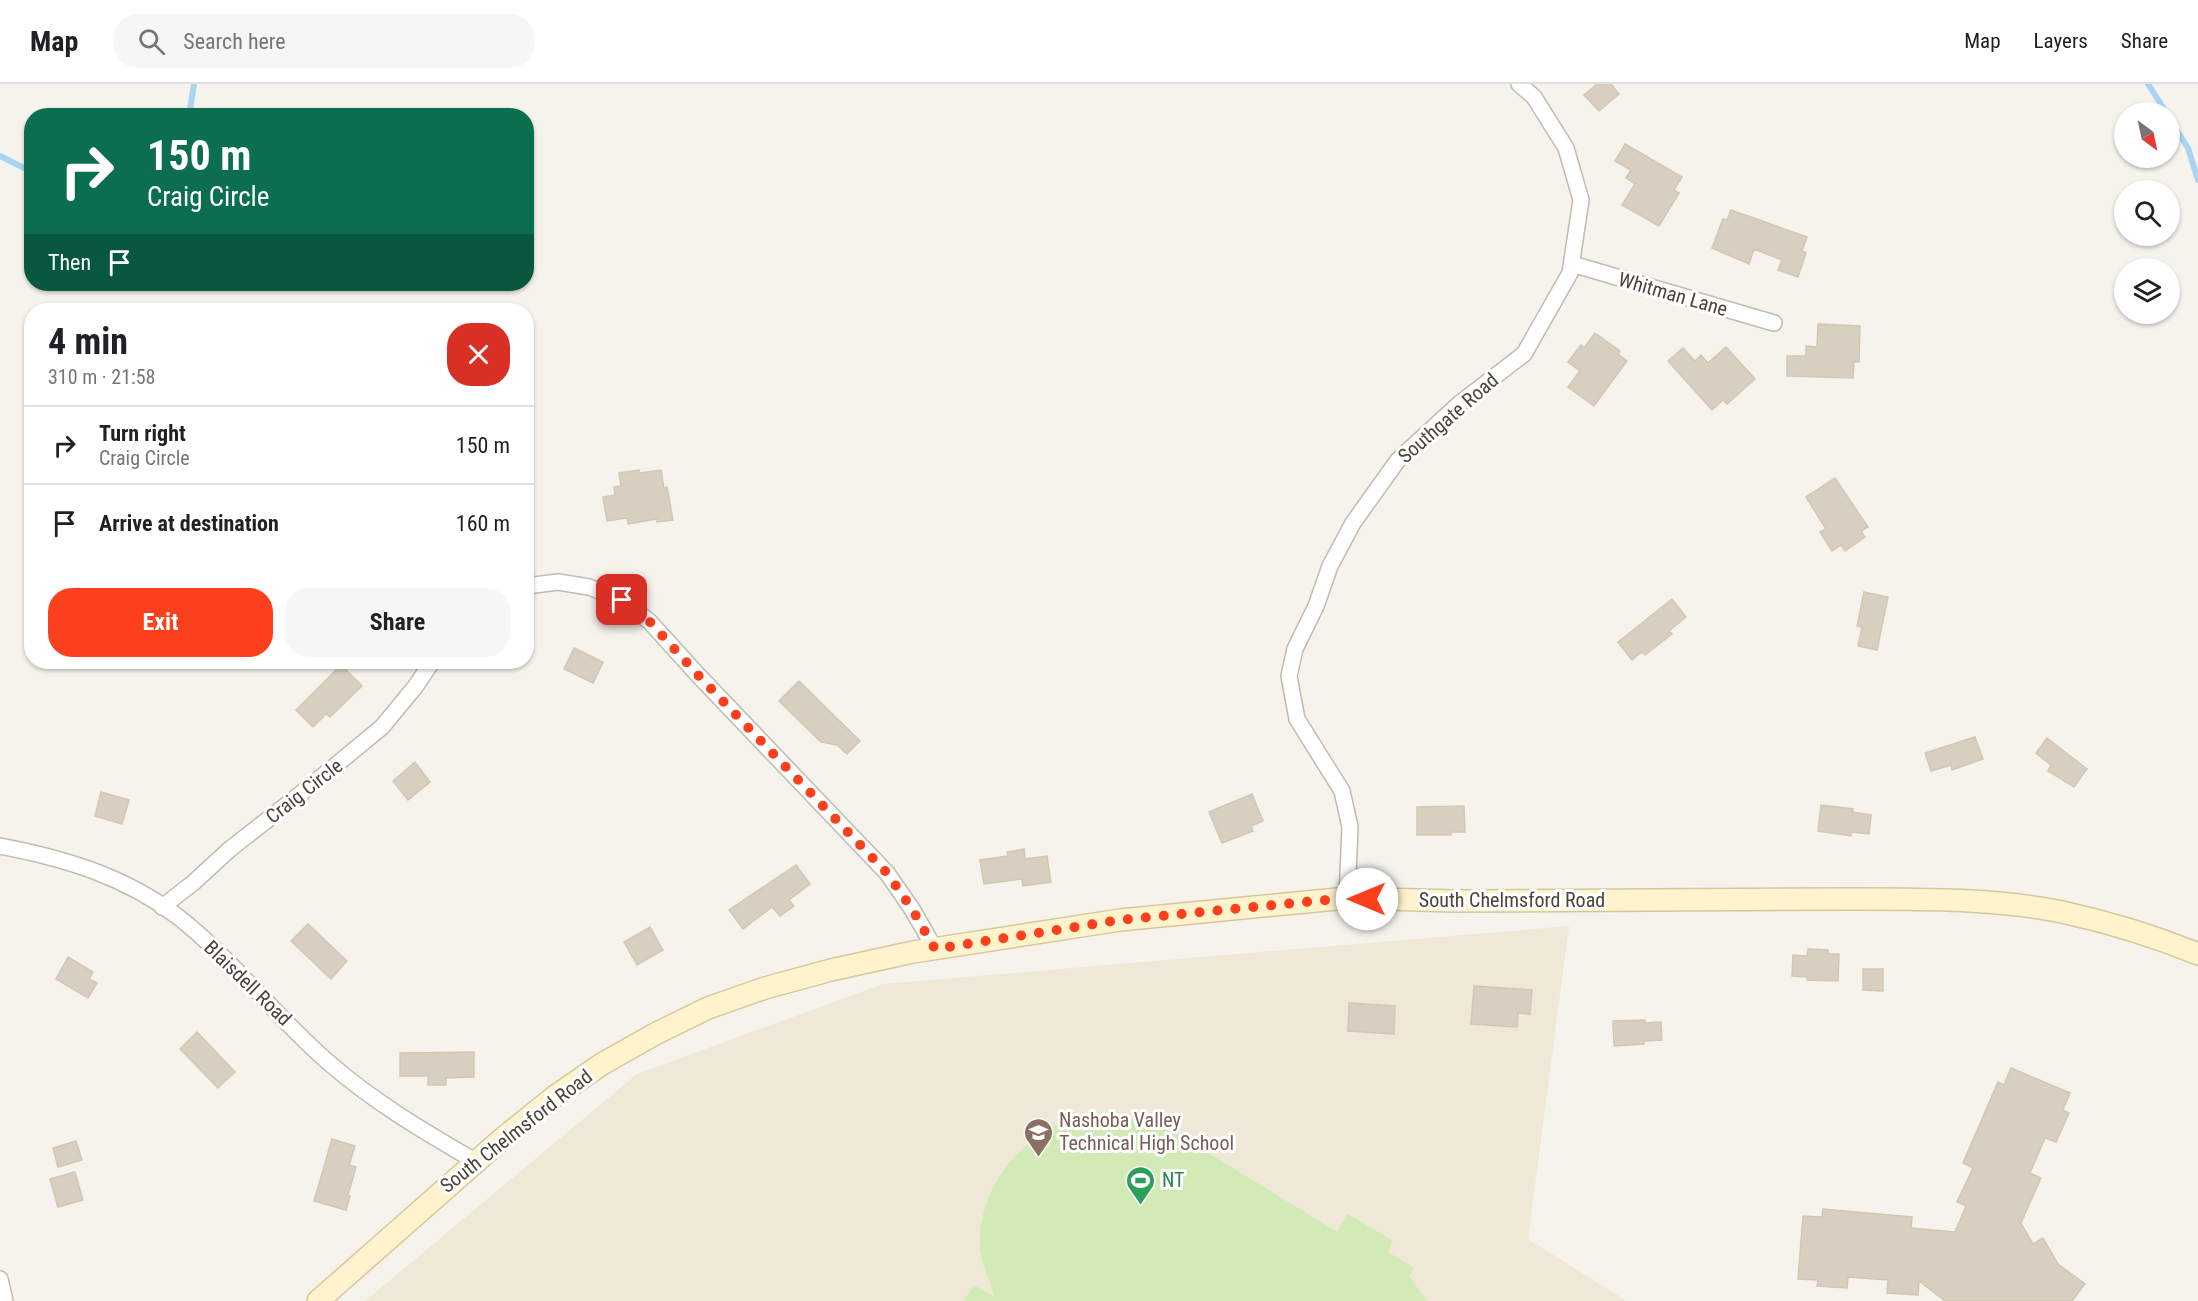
<!DOCTYPE html>
<meta charset="utf-8">
<style>
body{margin:0;font-family:"Roboto Condensed",sans-serif;background:#f6f6f6;color:#202124;height:100vh;display:flex;flex-direction:column;font-size:22px;white-space:nowrap}
*{box-sizing:border-box;margin:0}
p{font-size:20px;color:#757577}
.icon{flex:none;width:33px;height:33px;fill:none;stroke:currentColor;stroke-width:2;stroke-linecap:round;stroke-linejoin:round}
.map{position:relative;flex:1;overflow:hidden}
.details{position:absolute;left:24px;top:219px;width:510px;height:366px;display:flex;flex-direction:column;background:#fff;border-radius:24px;box-shadow:0 2px 4px #0004}
.details>*{flex:none}
.guide{position:absolute;left:24px;top:24px;width:510px;height:183px;border-radius:24px;box-shadow:0 2px 4px #0004;background:#0b6e4f;color:#fff;overflow:hidden}
.needle{width:39px;rotate:147deg}
.controls{position:absolute;left:2114px;top:18px;display:grid;gap:12px}
.controls a{display:grid;place-items:center;width:66px;height:66px;border-radius:50%;background:#fff;box-shadow:0 2px 4px #0004;font-size:30px}
.pin{position:absolute;display:grid;place-items:center;width:51px;height:51px;color:#fff;margin:-26px;border-radius:12px;box-shadow:0 3px 9px #0006}
.me{position:absolute;width:66px;margin:-33px;rotate:270deg;stroke-linejoin:round;filter:drop-shadow(0 0 4px #0008)}
.turn{display:flex;align-items:center;gap:21px;height:126px;padding:0 24px;font-size:27px}
.turn .icon{width:78px;height:78px;stroke-width:2.5}
.turn b{display:block;font-size:42px;line-height:51px}
.then{display:flex;align-items:center;height:57px;padding:0 24px;background:#0003;gap:12px;font-size:22px}
.round{display:grid;place-items:center;flex:none;width:63px;height:63px;border-radius:24px;background:#f6f6f6}
.headline{display:flex;align-items:center;justify-content:space-between;height:102px;padding:0 24px}
h1{font-size:36px;font-weight:700;line-height:45px}
.primary-button{display:flex;gap:12px;margin-top:auto;padding:12px 24px}
.primary-button a{flex:1;height:69px;border-radius:24px;background:#fc3f1d;color:#fff;font-size:24px;font-weight:700;line-height:69px;text-align:center}
.primary-button a+a{background:#f6f6f6;color:#202124}
ul{padding:0;list-style:none}
li{display:flex;align-items:center;gap:18px;height:78px;padding:0 24px;border-top:2px solid #e0e0e0}
li div{flex:1}
li b{display:block;font-size:22px}
li em{font-style:normal}
header{display:flex;align-items:center;gap:36px;box-sizing:border-box;height:84px;padding:0 30px;background:#fff;border-bottom:2px solid #e0e0e0}
header strong{font-size:28px}
nav{display:flex;gap:33px;margin-inline-start:auto;font-size:21px}
.search{width:420px;height:54px;background:#f6f6f6;display:flex;align-items:center;gap:15px;box-sizing:border-box;padding:0 21px;border-radius:24px;color:#757577;font-size:22px}
.map>svg:first-child{display:block}
.education{fill:#efe8d6}
.green{fill:#d2eab5}
.lines{fill:none;stroke-linecap:round;stroke-linejoin:round}
.stream{stroke:#a9d4f2;stroke-width:6}
.building{fill:#d8cfc1;stroke:#d3c7b4;stroke-width:1.5}
.street-casing{stroke:#c2bbae;stroke-width:18}
.secondary-casing{stroke:#d6c79b;stroke-width:24}
.street{stroke:#fff;stroke-width:15}
.secondary{stroke:#fff3cd;stroke-width:21}
.route{stroke:#fc3f1d;stroke-width:10;stroke-dasharray:0 18}
.labels{text-anchor:middle;dominant-baseline:central;stroke-width:6;stroke-linejoin:round;paint-order:stroke}
.street-label{font-size:20px;fill:#4b4439;stroke:#fff}
.education-label{font-size:20px;fill:#785e54;stroke:#fff;text-anchor:start}
.leisure-label{font-size:20px;fill:#27864d;stroke:#fff;text-anchor:start}
</style>
<header>
<strong>Map</strong>
<div class="search"><svg class="icon" aria-label="search" viewBox="0 0 24 24"><circle cx="10" cy="10" r="6"/><path d="M15 15l6 6"/></svg>Search here</div>
<nav><a>Map</a><a>Layers</a><a>Share</a></nav>
</header>
<div class="map">
<svg width="2198" height="1217" viewBox="0 0 2198 1217">
<rect width="100%" height="100%" fill="#f6f3ec"/>
<!-- education -->
<path class="education" d="M1569 842 1528 1155 1627 1217H365L637 990 883 900Z"/>
<!-- green -->
<path class="green" d="M1103 1030C1128 1032 1148 1036 1171 1046L1337 1148 1348 1130 1393 1157 1388 1168 1414 1184 1409 1192 1427 1217H964L974 1201 995 1213C990 1198 982 1181 980 1165 977 1114 1010 1064 1055 1042 1070 1034 1086 1032 1103 1030Z"/>
<g class="lines">
<!-- stream -->
<path class="stream" d="M2148 0 2166 28
M189 32 194 0
M2169 34 2188 64 2198 96
M0 72 32 88"/>
</g>
<!-- building -->
<path class="building" d="M1597 0H1611L1619 10 1599 27 1584 11Z
M1625 60 1682 93 1674 106 1679 109 1659 142 1622 121 1635 100 1626 94 1631 86 1615 77Z
M1731 126 1807 153 1802 167 1806 169 1798 193 1778 186 1782 176 1754 165 1749 180 1712 164 1723 135 1727 136Z
M1818 240 1860 242 1859 278H1854L1853 294 1787 292V272H1806V262L1817 263Z
M1595 249 1620 267 1618 270 1627 277 1594 322 1568 303 1580 287 1568 278 1581 261 1584 264Z
M1726 263 1755 295 1727 320 1723 316 1712 326 1668 277 1683 264 1695 277 1701 271 1708 279Z
M639 386 640 389 661 386 664 404 667 403 673 436 657 438V435L628 440 627 434 607 437 603 413 615 411 614 403 621 402 619 389Z
M1835 394 1868 443 1861 447 1865 453 1845 467 1841 461 1832 467 1820 448 1826 445 1806 413Z
M1864 508 1888 513 1877 566 1858 562 1862 543 1857 542Z
M1672 515 1686 533 1669 547 1672 550 1645 571 1642 568 1632 576 1618 558Z
M574 564 603 578 593 599 564 585Z
M341 581 362 602 330 633 326 630 313 643 296 626Z
M799 597 860 657 847 670 837 661 821 658 779 617Z
M1975 653 1983 675 1952 686 1951 681 1931 687 1925 669Z
M2047 654 2087 685 2074 703 2048 687 2051 681 2036 669Z
M415 678 430 698 408 716 393 697Z
M101 708 129 716 122 740 95 732Z
M1252 710 1263 737 1251 742 1253 747 1222 759 1209 728Z
M1821 721 1853 725 1852 728 1871 731 1869 750 1851 748V752L1818 747Z
M1464 722 1465 748H1451V751H1417V723Z
M1024 765 1025 775 1047 772 1051 798 1023 802 1022 795 984 800 980 776 1008 772 1007 768Z
M796 781 810 800 789 816 794 822 780 832 772 823 743 845 729 826Z
M308 840 347 877 331 895 291 857Z
M650 843 663 866 637 881 624 858Z
M1808 865 1828 866V870H1839L1838 897 1807 896V893L1792 892 1793 871 1807 872Z
M68 873 93 888 89 895 97 899 88 914 56 895Z
M1863 885H1883V907L1863 906Z
M1474 902 1532 906 1530 930 1518 929 1517 943 1471 940Z
M1349 919 1395 922 1394 950 1348 947Z
M1645 936V939L1661 938 1662 956 1644 957V960L1614 962 1613 937Z
M197 948 235 988 218 1004 180 965Z
M474 968V993L446 994V1001H428V992H400V969Z
M2011 984 2070 1009 2063 1026 2069 1029 2056 1058 2045 1054 2030 1089 2041 1094 2021 1139 2033 1160 2043 1154 2058 1180 2085 1200 2072 1217H1945L1919 1197 1918 1211 1887 1209 1888 1196 1848 1193 1847 1204 1817 1202 1818 1196 1798 1195 1803 1132 1822 1133 1823 1125 1912 1133 1911 1144 1955 1148 1966 1122 1957 1118 1973 1084 1963 1079 1998 998 2004 1001Z
M332 1055 355 1062 349 1081 356 1083 348 1111 350 1112 346 1126 314 1117Z
M76 1057 82 1076 58 1083 53 1064Z
M75 1088 83 1116 58 1123 50 1095Z"/>
<g class="lines">
<defs>
<path id="street" d="M1572 180 1774 239
M526 502 558 498 589 503 622 516 650 538 698 591 887 789 912 825 935 865
M0 762C64 774 124 792 177 832 232 875 275 932 328 978 374 1018 423 1047 475 1077
M1347 814 1350 743 1342 707 1297 635 1289 592 1295 565 1316 522 1330 482 1353 439 1398 376 1459 320 1524 270 1570 189 1581 116 1566 64 1534 13 1519 0
M162 823 193 799 230 765 308 704 382 643 415 603 432 578
M0 1195 5 1217"/>
<path id="secondary" d="M318 1217 502 1055 554 1013 602 980 655 950 708 924 765 904 831 886 913 868 1120 836 1347 814 1454 817 1846 815C1915 815 1994 814 2062 828 2108 838 2154 852 2198 870"/>
</defs>
<!-- street casing -->
<use href="#street" class="street-casing"/>
<!-- secondary casing -->
<use href="#secondary" class="secondary-casing"/>
<!-- street -->
<use href="#street" class="street"/>
<!-- secondary -->
<use href="#secondary" class="secondary"/>
</g>
<g class="lines">
<!-- route -->
<path class="route" d="M622 516 650 538 698 591 887 789 912 825 935 865 1120 836 1347 814 1367 815"/>
</g>
<!-- icons -->
<defs>
<symbol id="school-pin" viewBox="-11 -11 22 30"><path d="M0 17L-7.5 6A9.5 9.5 0 1 1 7.5 6Z" fill="#8d6e63" stroke="#fff"/><path d="M0-5L7-2L0 1L-7-2ZM-4 1L0 2.5L4 1V4Q0 6-4 4Z" fill="#fff"/></symbol>
<symbol id="stadium-pin" viewBox="-11 -11 22 30"><path d="M0 17L-7.5 6A9.5 9.5 0 1 1 7.5 6Z" fill="#2e9e5b" stroke="#fff"/><path d="M0-5a6.5 5 0 1 0 0 10a6.5 5 0 1 0 0-10ZM-3.5-1.8h7v3.6h-7Z" fill="#fff"/></symbol>
</defs>
<g fill-rule="evenodd">
<use href="#school-pin" x="1022" y="1032" width="33" height="45"/>
<use href="#stadium-pin" x="1124" y="1080" width="33" height="45"/>
</g>
<g class="labels">
<!-- street labels -->
<g class="street-label">
<text transform="translate(1673 210) rotate(16)">Whitman Lane</text>
<text transform="translate(1448 334) rotate(-41)">Southgate Road</text>
<text transform="translate(304 707) rotate(-38)">Craig Circle</text>
<text x="1512" y="816">South Chelmsford Road</text>
<text transform="translate(248 899) rotate(44)">Blaisdell Road</text>
<text transform="translate(516 1047) rotate(-38)">South Chelmsford Road</text>
</g>
<!-- education labels -->
<g class="education-label">
<text x="1059" y="1036">Nashoba Valley<tspan x="1059" dy="23">Technical High School</tspan></text>
</g>
<!-- leisure labels -->
<g class="leisure-label">
<text x="1162" y="1096">NT</text>
</g>
</g>
</svg>
<div class="controls">
<a><svg class="needle" viewBox="-14 -14 28 28"><path d="M0-13l5 13h-10z" fill="#e53935"/><path d="M0 13l5-13h-10z" fill="#757577"/></svg></a>
<a><svg class="icon" aria-label="search" viewBox="0 0 24 24"><circle cx="10" cy="10" r="6"/><path d="M15 15l6 6"/></svg></a>
<a><svg class="icon" aria-label="layers" viewBox="0 0 24 24"><path d="M12 4l9 5-9 5-9-5zM3 14l9 5 9-5"/></svg></a>
</div>
<div class="pin" style="left:622px;top:516px;background:#d93025"><svg class="icon" aria-label="arrive" viewBox="0 0 24 24"><path d="M6 21V4h12l-3 4 3 4H6"/></svg></div>
<svg class="me" style="left:1367px;top:815px" viewBox="-20 -20 40 40"><circle r="19" fill="#fff"/><path d="M0-13L10 11 0 6-10 11z" fill="#fc3f1d"/></svg>
<div class="guide">
<div class="turn"><svg class="icon" aria-label="right" viewBox="0 0 24 24"><path d="M7 20v-9h11M14 6l5 5-5 5"/></svg><div><b>150 m</b>Craig Circle</div></div>
<div class="then">Then<svg class="icon" aria-label="arrive" viewBox="0 0 24 24"><path d="M6 21V4h12l-3 4 3 4H6"/></svg></div>
</div>
<section class="details">
<div class="headline"><div><h1>4 min</h1><p>310 m · 21:58</p></div><a class="round" style="background:#d93025;color:#fff"><svg class="icon" aria-label="close" viewBox="0 0 24 24"><path d="M6 6l12 12M18 6L6 18"/></svg></a></div>
<ul>
<li><svg class="icon" aria-label="right" viewBox="0 0 24 24"><path d="M7 20v-9h11M14 6l5 5-5 5"/></svg><div><b>Turn right</b><p>Craig Circle</p></div><em>150 m</em></li>
<li><svg class="icon" aria-label="arrive" viewBox="0 0 24 24"><path d="M6 21V4h12l-3 4 3 4H6"/></svg><div><b>Arrive at destination</b></div><em>160 m</em></li>
</ul>
<div class="primary-button"><a>Exit</a><a>Share</a></div>
</section>
</div>
